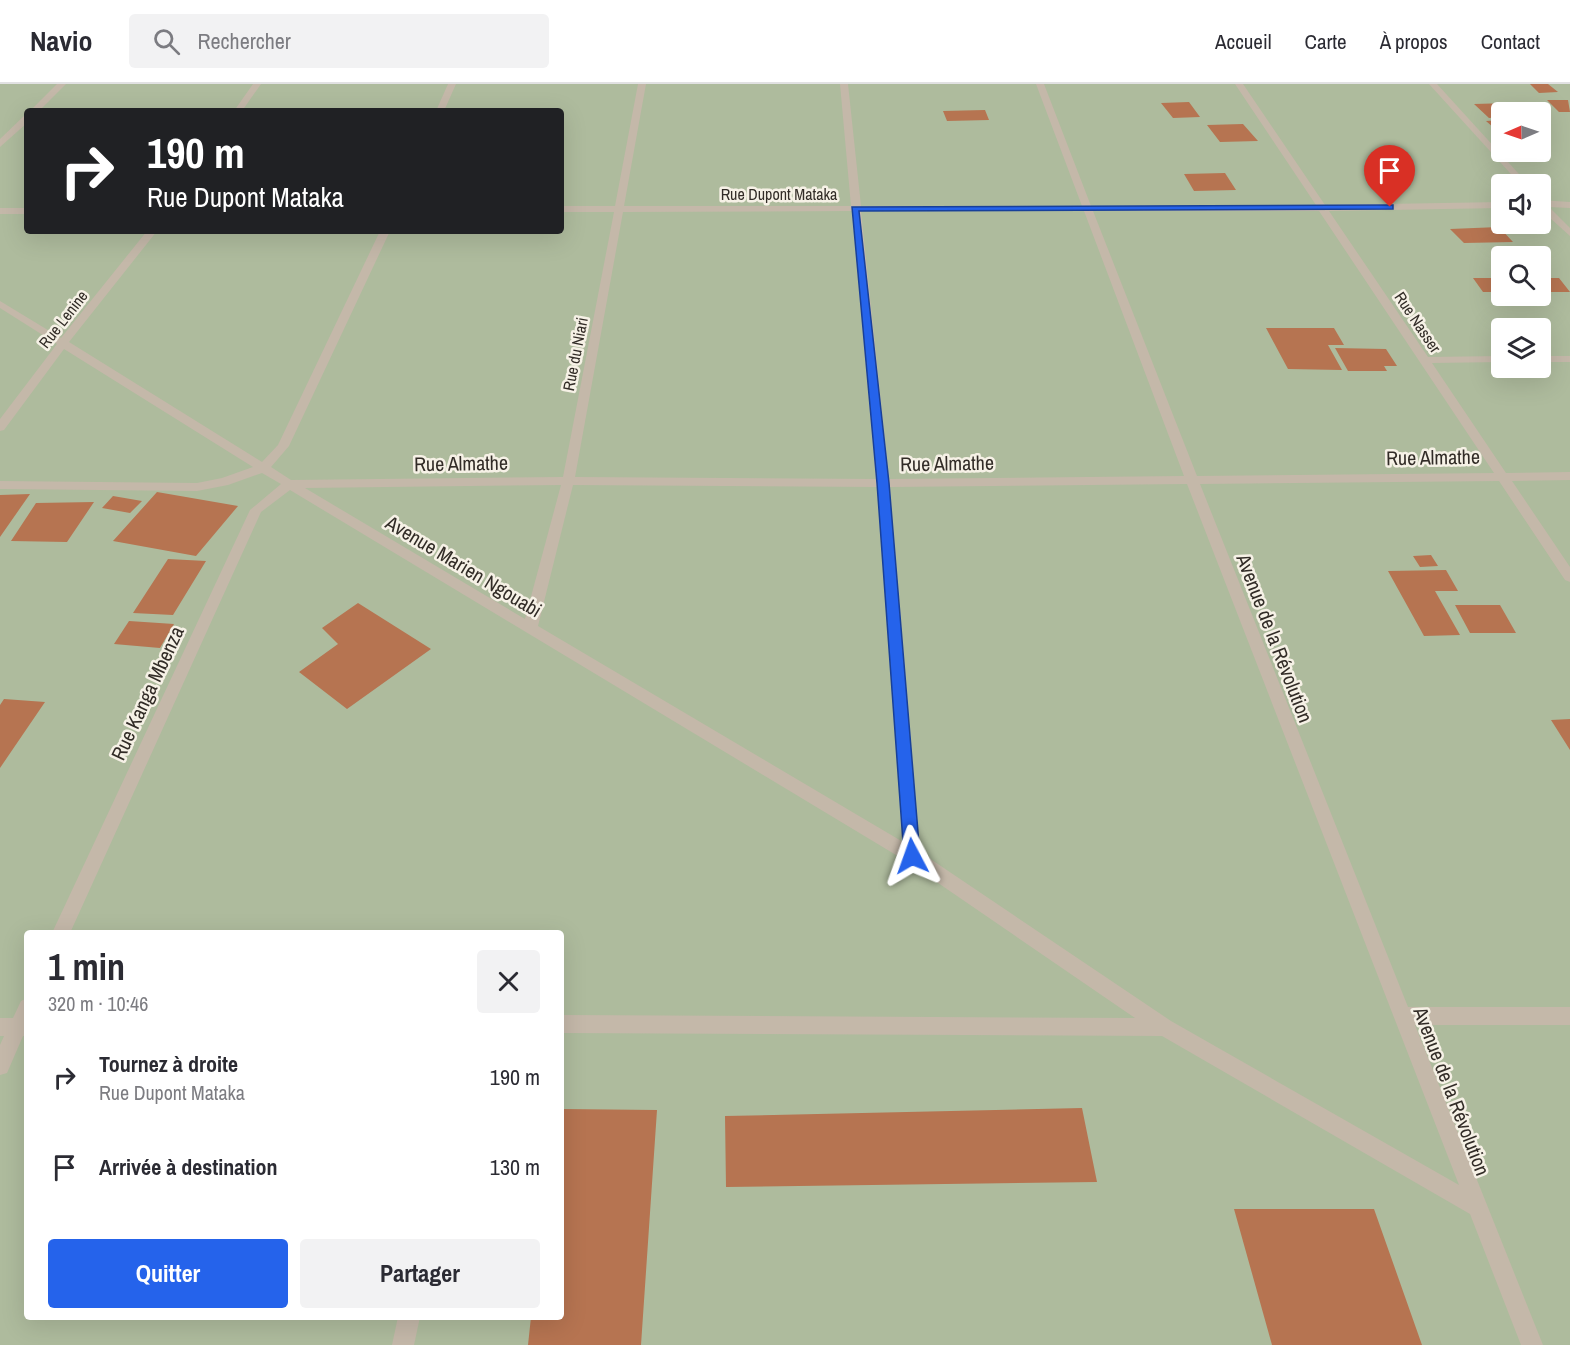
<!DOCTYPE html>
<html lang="fr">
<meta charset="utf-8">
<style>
body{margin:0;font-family:"Archivo Narrow",sans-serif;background:#f2f2f3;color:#2b2b33;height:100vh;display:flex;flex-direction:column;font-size:22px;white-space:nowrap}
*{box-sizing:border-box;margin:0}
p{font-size:20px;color:#7c7c81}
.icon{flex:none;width:33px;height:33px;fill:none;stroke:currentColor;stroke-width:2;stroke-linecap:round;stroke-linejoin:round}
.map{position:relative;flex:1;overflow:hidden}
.side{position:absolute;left:24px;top:846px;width:540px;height:390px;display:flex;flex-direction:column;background:#fff;border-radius:6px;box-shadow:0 6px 24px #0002}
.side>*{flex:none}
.banner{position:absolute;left:24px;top:24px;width:540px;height:126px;border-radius:6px;box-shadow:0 6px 24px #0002;background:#202124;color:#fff;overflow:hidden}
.needle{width:39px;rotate:268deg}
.buttons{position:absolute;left:1491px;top:18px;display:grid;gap:12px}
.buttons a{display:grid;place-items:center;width:60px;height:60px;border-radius:6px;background:#fff;box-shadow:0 6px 24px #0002;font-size:30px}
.pin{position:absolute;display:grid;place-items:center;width:51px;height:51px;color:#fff;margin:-62px -26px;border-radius:50% 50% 50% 0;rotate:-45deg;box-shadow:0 0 6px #0007}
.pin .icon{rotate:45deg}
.me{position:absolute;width:66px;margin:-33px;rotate:356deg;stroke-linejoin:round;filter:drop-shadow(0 0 4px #0008)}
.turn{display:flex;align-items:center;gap:21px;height:126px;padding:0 24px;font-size:27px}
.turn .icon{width:78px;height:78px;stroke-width:2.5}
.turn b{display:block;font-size:42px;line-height:51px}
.round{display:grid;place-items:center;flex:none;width:63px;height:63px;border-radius:6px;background:#f2f2f3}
.head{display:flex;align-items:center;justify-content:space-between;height:102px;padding:0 24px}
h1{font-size:36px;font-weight:700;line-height:45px}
.cta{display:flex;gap:12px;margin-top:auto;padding:12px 24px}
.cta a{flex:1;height:69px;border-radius:6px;background:#2563eb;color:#fff;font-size:24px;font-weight:700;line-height:69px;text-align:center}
.cta a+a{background:#f2f2f3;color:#2b2b33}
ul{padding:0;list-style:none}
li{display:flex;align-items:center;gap:18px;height:90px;padding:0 24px}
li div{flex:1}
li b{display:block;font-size:22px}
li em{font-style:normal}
header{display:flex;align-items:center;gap:36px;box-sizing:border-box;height:84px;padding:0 30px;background:#fff;border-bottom:2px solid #e1e1e2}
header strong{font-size:28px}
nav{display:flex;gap:33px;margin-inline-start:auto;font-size:21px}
.search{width:420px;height:54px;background:#f2f2f3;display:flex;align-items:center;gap:15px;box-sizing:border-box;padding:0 21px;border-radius:6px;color:#7c7c81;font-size:22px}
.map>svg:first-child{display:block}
.green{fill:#aebb9d;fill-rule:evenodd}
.building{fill:#b67451}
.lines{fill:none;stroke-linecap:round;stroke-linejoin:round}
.minor{fill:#c4b8a9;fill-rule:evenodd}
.route{fill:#2563eb;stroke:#184099;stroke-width:1.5}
.labels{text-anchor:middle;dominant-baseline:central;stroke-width:5;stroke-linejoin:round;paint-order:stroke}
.far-street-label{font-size:16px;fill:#322c27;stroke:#f6f1e6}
.street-label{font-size:20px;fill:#322c27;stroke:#f6f1e6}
</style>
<header>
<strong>Navio</strong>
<div class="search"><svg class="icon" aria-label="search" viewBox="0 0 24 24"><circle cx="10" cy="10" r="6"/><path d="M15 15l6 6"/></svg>Rechercher</div>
<nav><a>Accueil</a><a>Carte</a><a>À propos</a><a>Contact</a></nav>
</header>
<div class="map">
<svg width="1570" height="1261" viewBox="0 0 1570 1261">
<rect width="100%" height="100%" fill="#eee7db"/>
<!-- green -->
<path class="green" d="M0 0H1570V1261H0ZM27 27H561V147H27ZM1502 28H1540V68H1502ZM1502 100H1540V140H1502ZM1502 172H1540V212H1502ZM1502 244H1540V284H1502ZM27 849H561V1233H27Z"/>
<!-- building -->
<path class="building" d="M1530 0H1548L1558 8 1539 9Z
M1547 16H1568L1570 28H1559Z
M1189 18 1200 33 1173 34 1161 19Z
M1510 19 1521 28H1502V33L1489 34 1474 20Z
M985 26 989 36 947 37 943 27Z
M1502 36V51L1486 37Z
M1243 40 1258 57 1220 58 1207 41Z
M1225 89 1236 106 1194 107 1184 90Z
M1499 143 1513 158 1464 159 1450 145Z
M1473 194H1502V208H1483Z
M1540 194H1559L1570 208H1540Z
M1266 244H1334L1344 261H1328L1342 286 1288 285Z
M1335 264 1386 265 1397 282H1384L1387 287H1348Z
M157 408 238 422 196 472 113 457Z
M30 410 0 453V411Z
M113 412 142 417 130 429 102 424Z
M94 418 67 458 11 457 36 419Z
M1431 471 1438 482 1420 483 1413 472Z
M168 475 206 477 173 531 133 529Z
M1446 486 1458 507H1435L1460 551 1424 552 1388 487Z
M358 519 431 565 347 625 299 588 338 560 322 544Z
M1455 521H1500L1516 549H1470Z
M129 537 174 540 160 564 114 560Z
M4 615 45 618 0 684V621Z
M1570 635V666L1551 636Z
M1082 1024 1097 1098 726 1103 725 1032Z
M561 1025 657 1026 641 1261H528L531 1233H561Z
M1234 1125H1374L1422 1261H1272Z"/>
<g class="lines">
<!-- minor -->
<path class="minor" d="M57 0H66L39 27H30Z
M253 0H261L242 27H234Z
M448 0H456L444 27H436Z
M638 0H646L624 122H851L840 0H848L861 122H1082L1036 0H1044L1091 122 1316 121 1235 0H1243L1325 121 1502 118V124L1329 127 1428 273 1502 272V278L1432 279 1506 389 1570 388V396L1512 397 1570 483V498L1565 496 1499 397 1200 400 1408 923H1570V941H1415L1543 1261H1521L1470 1130 1162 952 561 949V931L1135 934 906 777 290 406 261 428 70 849H52L250 426 281 400 262 389 228 401 197 407 0 405V397L197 399 222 394 253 383 64 265 4 346 0 347V335L57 260 0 224V217L61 254 147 147H157L69 258 262 378 278 361 380 147H390L289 362 271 383 291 396 563 393 614 128H561V122H615ZM852 127 876 395 575 393 623 128ZM861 127H1084L1184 392 889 395ZM1093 127H1319L1494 389 1197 392ZM1187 400 1459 1101 1171 937 920 768 890 403ZM561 401 525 535 305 404ZM573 401 877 403 903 758 538 542Z
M1429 0H1437L1528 100H1520Z
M24 32H27V39L0 63V55Z
M1540 116 1570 118V124L1549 123 1570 144V152L1540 125Z
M0 124H27V130H0Z
M1540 272H1570V278H1540Z
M27 914V952H23L7 989 0 991V961L4 952H0V934H13L21 917Z
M398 1233H420L414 1261H392Z"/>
</g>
<!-- route -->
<path class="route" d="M1390 121H1393V125L859 127 889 399 920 772 917 777 912 779 907 777 904 772 877 399 852 123Z"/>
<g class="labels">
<!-- far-street labels -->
<g class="far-street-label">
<text x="779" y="110">Rue Dupont Mataka</text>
<text transform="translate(63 235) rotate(-52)">Rue Lenine</text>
<text transform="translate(1418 238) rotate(56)">Rue Nasser</text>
<text transform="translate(575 270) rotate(-79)">Rue du Niari</text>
</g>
<!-- street labels -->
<g class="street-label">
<text transform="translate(1433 373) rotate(-1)">Rue Almathe</text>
<text transform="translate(461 379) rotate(-1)">Rue Almathe</text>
<text transform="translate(947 379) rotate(-1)">Rue Almathe</text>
<text transform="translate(464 482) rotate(31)">Avenue Marien Ngouabi</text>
<text transform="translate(1275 554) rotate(69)">Avenue de la Révolution</text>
<text transform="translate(147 609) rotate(-65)">Rue Kanga Mbenza</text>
<text transform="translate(1452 1007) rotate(69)">Avenue de la Révolution</text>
</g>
</g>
</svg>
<div class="buttons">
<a><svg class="needle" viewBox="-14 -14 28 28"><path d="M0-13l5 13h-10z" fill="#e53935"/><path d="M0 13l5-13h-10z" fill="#7c7c81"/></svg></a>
<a><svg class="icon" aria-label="sound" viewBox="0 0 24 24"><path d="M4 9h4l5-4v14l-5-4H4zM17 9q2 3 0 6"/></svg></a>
<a><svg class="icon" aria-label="search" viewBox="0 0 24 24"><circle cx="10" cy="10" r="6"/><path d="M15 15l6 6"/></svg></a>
<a><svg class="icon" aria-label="layers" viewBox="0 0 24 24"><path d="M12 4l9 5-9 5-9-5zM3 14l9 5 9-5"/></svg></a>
</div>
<div class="pin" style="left:1390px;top:123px;background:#d93025"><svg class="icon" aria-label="arrive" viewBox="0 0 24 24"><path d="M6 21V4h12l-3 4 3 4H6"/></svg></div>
<svg class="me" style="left:912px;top:772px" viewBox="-20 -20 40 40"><path d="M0-17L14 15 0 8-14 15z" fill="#2563eb" stroke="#fff" stroke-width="4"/></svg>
<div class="banner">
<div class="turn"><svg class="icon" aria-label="right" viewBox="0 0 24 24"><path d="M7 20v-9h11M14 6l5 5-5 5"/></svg><div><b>190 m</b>Rue Dupont Mataka</div></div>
</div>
<section class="side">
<div class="head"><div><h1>1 min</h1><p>320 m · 10:46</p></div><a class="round"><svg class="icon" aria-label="close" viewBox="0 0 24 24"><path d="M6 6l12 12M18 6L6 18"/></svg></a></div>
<ul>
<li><svg class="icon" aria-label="right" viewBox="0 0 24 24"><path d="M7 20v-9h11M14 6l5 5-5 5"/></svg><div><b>Tournez à droite</b><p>Rue Dupont Mataka</p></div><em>190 m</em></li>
<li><svg class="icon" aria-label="arrive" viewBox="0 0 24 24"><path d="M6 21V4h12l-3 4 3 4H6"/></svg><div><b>Arrivée à destination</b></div><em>130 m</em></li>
</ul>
<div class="cta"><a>Quitter</a><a>Partager</a></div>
</section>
</div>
